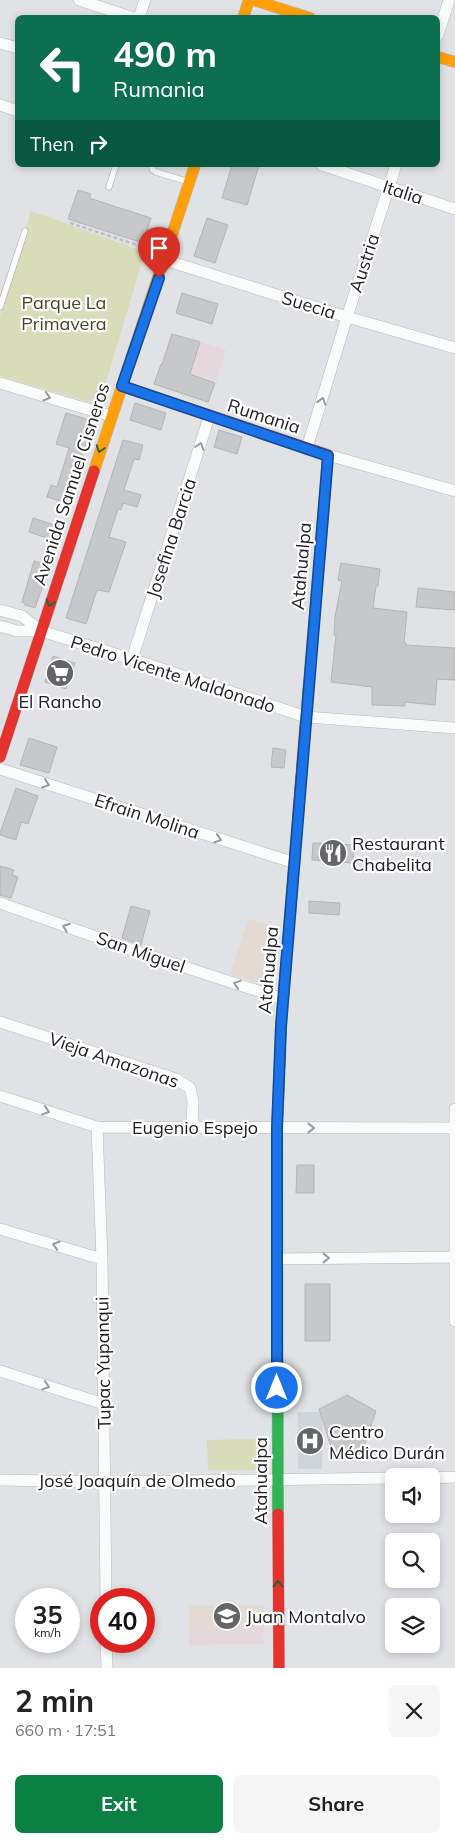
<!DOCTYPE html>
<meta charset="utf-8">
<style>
body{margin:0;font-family:Mulish,sans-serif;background:#f6f6f6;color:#222;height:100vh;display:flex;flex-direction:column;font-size:19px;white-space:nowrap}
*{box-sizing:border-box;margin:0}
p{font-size:16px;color:#767676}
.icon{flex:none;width:28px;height:28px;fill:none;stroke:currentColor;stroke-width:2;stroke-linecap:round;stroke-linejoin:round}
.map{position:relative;height:1668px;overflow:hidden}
.drawer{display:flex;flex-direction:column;background:#fff;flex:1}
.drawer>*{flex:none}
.top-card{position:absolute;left:15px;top:15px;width:425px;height:152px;border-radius:8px;box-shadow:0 2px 8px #0003;background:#0b6e4f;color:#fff;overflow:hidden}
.controls{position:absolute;left:385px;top:1468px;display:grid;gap:10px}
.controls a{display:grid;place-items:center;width:55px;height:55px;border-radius:8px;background:#fff;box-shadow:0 2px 8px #0003;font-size:25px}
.speed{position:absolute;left:15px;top:1588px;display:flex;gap:10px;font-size:25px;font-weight:700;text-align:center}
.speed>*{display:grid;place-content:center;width:65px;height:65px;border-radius:50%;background:#fff;box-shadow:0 2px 8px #0003;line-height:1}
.speed small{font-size:12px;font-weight:400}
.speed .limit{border:8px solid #d22;background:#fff;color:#111}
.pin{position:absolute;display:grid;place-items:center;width:42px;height:42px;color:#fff;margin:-51px -21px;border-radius:50% 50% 50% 0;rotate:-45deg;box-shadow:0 0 5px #0007}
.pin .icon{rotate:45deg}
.me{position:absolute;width:55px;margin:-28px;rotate:0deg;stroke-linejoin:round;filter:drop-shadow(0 0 4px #0008)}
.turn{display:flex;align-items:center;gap:18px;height:105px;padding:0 15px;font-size:22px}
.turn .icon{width:65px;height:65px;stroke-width:2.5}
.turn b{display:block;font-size:35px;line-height:42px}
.then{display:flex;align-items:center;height:48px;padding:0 15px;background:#0003;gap:10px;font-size:19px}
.round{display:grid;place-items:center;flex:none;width:52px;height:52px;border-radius:8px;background:#f6f6f6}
.head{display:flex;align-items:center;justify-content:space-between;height:85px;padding:0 15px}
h1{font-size:30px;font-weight:700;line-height:38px}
.primary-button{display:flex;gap:10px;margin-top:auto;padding:10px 15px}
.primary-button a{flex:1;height:58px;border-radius:8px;background:#0b8043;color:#fff;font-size:20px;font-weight:700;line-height:58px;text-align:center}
.primary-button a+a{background:#f6f6f6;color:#222}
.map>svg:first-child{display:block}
.commercial{fill:#e5d8dd}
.built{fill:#d0d4db}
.education{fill:#e4dad4}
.green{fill:#d8dcb8}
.building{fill:#c7c8ca;stroke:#b3b4b7}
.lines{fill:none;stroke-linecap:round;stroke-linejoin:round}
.lane-casing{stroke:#b6b7b9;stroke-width:7}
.street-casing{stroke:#b6b7b9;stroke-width:12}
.fast-casing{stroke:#b6b7b9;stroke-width:12}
.slow-casing{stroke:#b6b7b9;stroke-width:12}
.jam-casing{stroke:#b6b7b9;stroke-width:12}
.path{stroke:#c0c0c2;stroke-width:2.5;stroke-dasharray:4 2.5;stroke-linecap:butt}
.lane{stroke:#fafbfb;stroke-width:5.5}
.street{stroke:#fafbfb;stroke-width:11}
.fast{stroke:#30b455;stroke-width:11}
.slow{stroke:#ff9f0a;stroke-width:11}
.jam{stroke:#e5322d;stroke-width:11}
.oneway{stroke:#98999a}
.oneway2{stroke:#27633a}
.route-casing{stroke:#114b97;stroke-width:12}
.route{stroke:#1a73e8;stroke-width:9}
.labels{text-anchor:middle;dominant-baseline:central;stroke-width:4.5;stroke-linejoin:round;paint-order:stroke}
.street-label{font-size:18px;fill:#202123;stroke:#fff}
.park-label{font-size:18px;fill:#474a20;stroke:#fff}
.poi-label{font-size:18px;fill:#202123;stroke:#fff;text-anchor:start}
</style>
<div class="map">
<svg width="455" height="1668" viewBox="0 0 455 1668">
<rect width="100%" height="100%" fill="#e0e2e5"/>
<!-- commercial -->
<path class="commercial" d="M171 333 226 350 216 381 161 363Z
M264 1627 263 1644 189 1645V1628Z"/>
<!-- built -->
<path class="built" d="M298 1412H322V1469H298Z"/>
<!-- education -->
<path class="education" d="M248 919 273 926 267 985 230 975Z
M264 1605V1627L189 1628V1606Z"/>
<!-- green -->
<path class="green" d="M31 211 145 252 99 405 0 376V316Z
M260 1439V1470H208L207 1440Z"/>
<!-- building -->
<path class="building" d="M232 165H259L247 205 222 198Z
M78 190 91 194 89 198 151 218 143 243 68 219Z
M207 218 228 225 215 263 194 256Z
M182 293 218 304 212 324 176 313Z
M172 334 200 342 190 374 215 383 208 402 154 384 161 364 162 365Z
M135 403 166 413 161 430 130 420Z
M66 413 93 421 67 503 47 497 51 485 57 487 69 448 56 444Z
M219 430 242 437 237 454 214 447Z
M123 440 143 445 139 460 134 459 124 490 141 495 137 507 123 503 121 510 118 509 109 537 126 542 109 592 97 590 86 624 66 618Z
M33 518 61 527 56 541 29 532Z
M34 561 50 566 35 608 25 605V603L22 602Z
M341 563 380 569 378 586H376L373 608 407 612 404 643H406V645L455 648V680L437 679 435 705 405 702V706L372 705V687L331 682 336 635H334L335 617 342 581 338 580Z
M418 588 455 592V610L416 607Z
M53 656 75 663 66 689 45 682Z
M29 738 57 747 49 773 20 765Z
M273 748 286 750 284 768 271 767Z
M16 788 38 796 28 824 21 822 16 840 0 835V833Z
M313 843 354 845 353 863 312 860Z
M0 866 14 870 12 875 18 877 11 898 0 895Z
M309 901 340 903 339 915 309 913Z
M131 906 150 911 141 945 122 938Z
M297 1165H314V1193H296Z
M305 1284H330V1341H305Z
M347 1395 376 1411 364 1446V1459L331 1460V1447L319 1409Z"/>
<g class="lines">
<defs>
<path id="lane" d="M151 165 153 170 156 172 189 182
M109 187 116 165
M0 307 25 231"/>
<path id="street" d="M79 0 134 18
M139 18 145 0
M438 35 449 0
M0 43 18 48
M0 105 18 111
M322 165 455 209
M165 260 347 317 455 348
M0 383 111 416
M307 448 347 317 396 165
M328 455 455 491
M0 610 22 616 41 631
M0 626 17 631H41L132 659 306 717 455 728
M132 659 209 417
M0 769 295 863
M0 903 138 952 283 999
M0 1022 176 1079 190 1088 193 1101 192 1127
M0 1096 97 1127 455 1128
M455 1109V1321
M97 1127 102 1259 106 1599
M0 1229 102 1259
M277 1259 454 1257
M0 1371 104 1404
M431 1478 455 1477
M0 1480 104 1482 394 1478
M106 1641 107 1668"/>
<path id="fast" d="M305 729 325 494
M278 1514 277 1128 279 1084"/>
<path id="slow" d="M253 0 310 18
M243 18 249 0
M438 57 455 62
M94 471 195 165"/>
<path id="jam" d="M122 386 328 455 325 494
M0 757 94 471
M279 1084 281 1026 305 729
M278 1514 279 1668"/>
</defs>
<!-- lane casing -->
<use href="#lane" class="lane-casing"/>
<!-- street casing -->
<use href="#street" class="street-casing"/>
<!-- fast casing -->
<use href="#fast" class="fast-casing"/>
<!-- slow casing -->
<use href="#slow" class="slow-casing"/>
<!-- jam casing -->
<use href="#jam" class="jam-casing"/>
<!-- path -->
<path class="path" d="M70 223 143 247"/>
<!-- lane -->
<use href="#lane" class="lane"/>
<!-- street -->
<use href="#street" class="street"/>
<!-- fast -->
<use href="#fast" class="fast"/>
<!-- slow -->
<use href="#slow" class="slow"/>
<!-- jam -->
<use href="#jam" class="jam"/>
</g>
<!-- one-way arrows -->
<defs><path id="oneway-chevron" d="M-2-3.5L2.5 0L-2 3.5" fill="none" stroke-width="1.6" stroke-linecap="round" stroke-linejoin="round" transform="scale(1.25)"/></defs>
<g class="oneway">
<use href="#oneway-chevron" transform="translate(47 397) rotate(17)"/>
<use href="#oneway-chevron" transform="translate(322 401) rotate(-73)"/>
<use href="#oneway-chevron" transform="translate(200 446) rotate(-72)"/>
<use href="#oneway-chevron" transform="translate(46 784) rotate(18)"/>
<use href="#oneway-chevron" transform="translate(218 839) rotate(18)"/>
<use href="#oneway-chevron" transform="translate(66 927) rotate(-160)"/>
<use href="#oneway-chevron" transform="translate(237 984) rotate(-162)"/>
<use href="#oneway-chevron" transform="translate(46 1111) rotate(18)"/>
<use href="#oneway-chevron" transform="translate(311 1128)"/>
<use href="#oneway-chevron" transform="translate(56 1245) rotate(-164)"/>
<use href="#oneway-chevron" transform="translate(326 1258)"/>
<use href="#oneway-chevron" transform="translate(46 1386) rotate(18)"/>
</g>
<g class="oneway2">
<use href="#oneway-chevron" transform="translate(100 449) rotate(108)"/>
<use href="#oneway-chevron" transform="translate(50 603) rotate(108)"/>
<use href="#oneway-chevron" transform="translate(278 1584) rotate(-90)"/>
</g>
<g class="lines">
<defs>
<path id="route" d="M159 278 122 386 328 456 281 1026 277 1128V1388"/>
</defs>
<!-- route casing -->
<use href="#route" class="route-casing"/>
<!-- route -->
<use href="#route" class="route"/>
</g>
<!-- icons -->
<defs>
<symbol id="supermarket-disc" viewBox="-11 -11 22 22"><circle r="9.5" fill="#636567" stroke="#fff"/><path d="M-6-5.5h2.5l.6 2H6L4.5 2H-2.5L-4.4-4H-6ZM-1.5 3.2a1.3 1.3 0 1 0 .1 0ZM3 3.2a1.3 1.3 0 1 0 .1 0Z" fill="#fff"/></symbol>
<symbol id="restaurant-disc" viewBox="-11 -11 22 22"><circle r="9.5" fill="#636567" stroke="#fff"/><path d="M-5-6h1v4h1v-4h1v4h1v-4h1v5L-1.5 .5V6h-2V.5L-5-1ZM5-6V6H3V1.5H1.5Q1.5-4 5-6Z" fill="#fff"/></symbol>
<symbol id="hospital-disc" viewBox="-11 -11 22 22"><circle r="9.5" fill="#636567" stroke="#fff"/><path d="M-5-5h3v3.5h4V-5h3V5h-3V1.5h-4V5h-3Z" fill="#fff"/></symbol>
<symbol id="school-disc" viewBox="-11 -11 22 22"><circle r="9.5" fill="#636567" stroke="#fff"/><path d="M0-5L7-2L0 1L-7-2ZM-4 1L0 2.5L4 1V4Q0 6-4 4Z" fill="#fff"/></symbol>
</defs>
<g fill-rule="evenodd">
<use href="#supermarket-disc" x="44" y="657" width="32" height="32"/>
<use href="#restaurant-disc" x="317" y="837" width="32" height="32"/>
<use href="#hospital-disc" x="294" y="1425" width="32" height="32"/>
<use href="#school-disc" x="211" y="1600" width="32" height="32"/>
</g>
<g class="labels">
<!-- street labels -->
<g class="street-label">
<text transform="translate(403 192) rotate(18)">Italia</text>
<text transform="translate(364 263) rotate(-72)">Austria</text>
<text transform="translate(309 305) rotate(17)">Suecia</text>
<text transform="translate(264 416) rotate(18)">Rumania</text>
<text transform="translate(71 484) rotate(-72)">Avenida Samuel Cisneros</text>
<text transform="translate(171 538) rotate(-72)">Josefina Barcia</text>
<text transform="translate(301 566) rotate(-85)">Atahualpa</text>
<text transform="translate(173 674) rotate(18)">Pedro Vicente Maldonado</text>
<text transform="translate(147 816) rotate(18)">Efrain Molina</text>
<text transform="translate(141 952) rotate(19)">San Miguel</text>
<text transform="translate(268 970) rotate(-85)">Atahualpa</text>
<text transform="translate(114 1060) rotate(19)">Vieja Amazonas</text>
<text x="195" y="1127">Eugenio Espejo</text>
<text transform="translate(103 1363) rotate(-91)">Tupac Yupanqui</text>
<text x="137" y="1480">José Joaquín de Olmedo</text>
<text transform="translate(260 1481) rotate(-90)">Atahualpa</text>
</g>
<!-- park labels -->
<g class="park-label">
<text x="64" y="302">Parque La<tspan x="64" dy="21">Primavera</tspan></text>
</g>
<!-- poi labels -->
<g class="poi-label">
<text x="60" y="701" text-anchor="middle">El Rancho</text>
<text x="352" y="843">Restaurant<tspan x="352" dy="21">Chabelita</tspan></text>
<text x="329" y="1431">Centro<tspan x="329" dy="21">Médico Durán</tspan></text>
<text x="246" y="1616">Juan Montalvo</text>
</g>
</g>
</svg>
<div class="controls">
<a><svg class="icon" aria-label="sound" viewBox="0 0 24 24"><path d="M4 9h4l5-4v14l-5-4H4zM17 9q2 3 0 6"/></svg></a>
<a><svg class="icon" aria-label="search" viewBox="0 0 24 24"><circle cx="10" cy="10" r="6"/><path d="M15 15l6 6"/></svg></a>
<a><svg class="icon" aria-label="layers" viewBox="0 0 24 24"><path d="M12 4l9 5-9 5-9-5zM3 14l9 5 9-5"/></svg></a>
</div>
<div class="speed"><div>35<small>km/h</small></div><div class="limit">40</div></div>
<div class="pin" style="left:159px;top:278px;background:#d93025"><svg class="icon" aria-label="arrive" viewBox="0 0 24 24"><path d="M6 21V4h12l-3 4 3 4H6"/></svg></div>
<svg class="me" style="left:277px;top:1388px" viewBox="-20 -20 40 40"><circle r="17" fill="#1a73e8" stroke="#fff" stroke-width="3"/><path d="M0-11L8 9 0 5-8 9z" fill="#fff"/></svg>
<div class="top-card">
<div class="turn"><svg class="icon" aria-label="left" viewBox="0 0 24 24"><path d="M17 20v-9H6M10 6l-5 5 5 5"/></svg><div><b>490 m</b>Rumania</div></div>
<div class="then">Then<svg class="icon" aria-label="right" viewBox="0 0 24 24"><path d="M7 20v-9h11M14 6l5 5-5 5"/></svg></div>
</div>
</div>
<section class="drawer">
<div class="head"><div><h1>2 min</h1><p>660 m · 17:51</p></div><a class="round"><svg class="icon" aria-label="close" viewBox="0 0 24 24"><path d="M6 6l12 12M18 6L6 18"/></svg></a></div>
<div class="primary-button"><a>Exit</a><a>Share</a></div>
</section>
